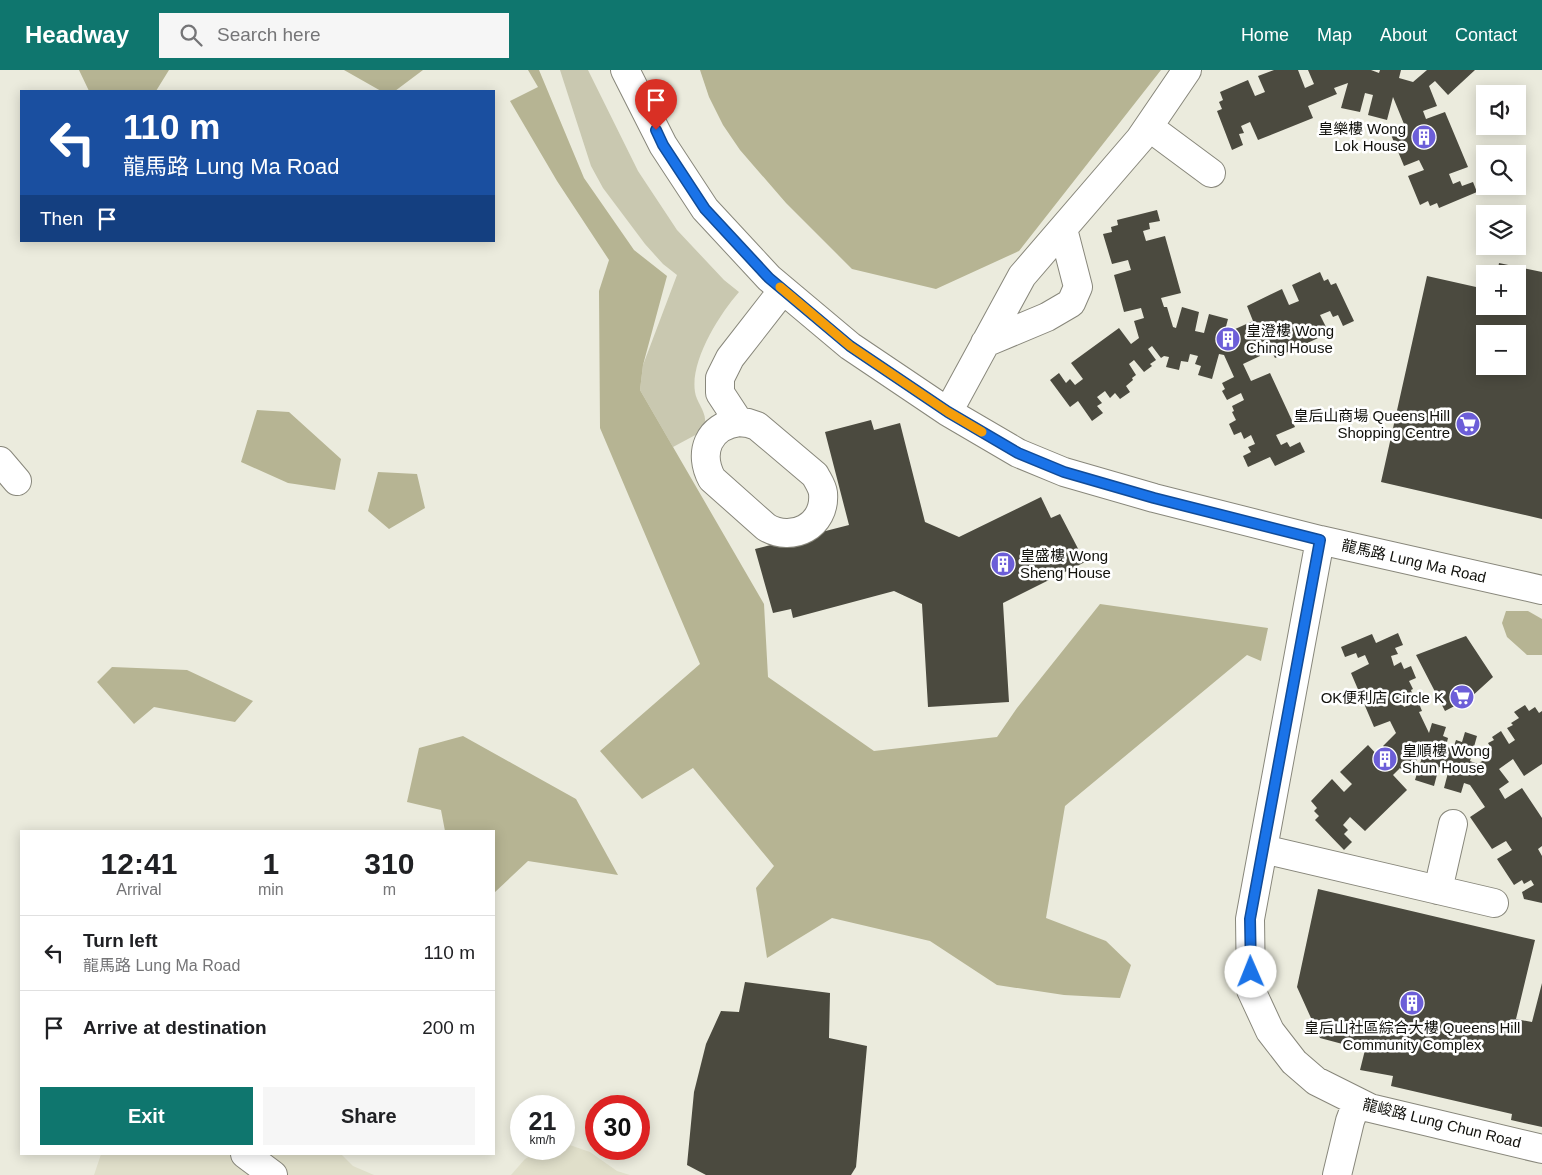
<!DOCTYPE html>
<meta charset="utf-8">
<style>
body{margin:0;font-family:Helvetica,"Noto Sans SC",sans-serif;background:#f6f6f6;color:#202124;height:100vh;display:flex;flex-direction:column;font-size:19px;white-space:nowrap}
*{box-sizing:border-box;margin:0}
p{font-size:16px;color:#757577}
.icon{flex:none;width:28px;height:28px;fill:none;stroke:currentColor;stroke-width:2;stroke-linecap:round;stroke-linejoin:round}
.map{position:relative;flex:1;overflow:hidden}
.details{position:absolute;left:20px;top:760px;width:475px;height:325px;display:flex;flex-direction:column;background:#fff;border-radius:0px;box-shadow:0 2px 12px #0003}
.details>*{flex:none}
.top-card{position:absolute;left:20px;top:20px;width:475px;height:152px;border-radius:0px;box-shadow:0 2px 12px #0003;background:#1a4fa0;color:#fff;overflow:hidden}
.fabs{position:absolute;left:1476px;top:15px;display:grid;gap:10px}
.fabs a{display:grid;place-items:center;width:50px;height:50px;border-radius:0px;background:#fff;box-shadow:0 2px 12px #0003;font-size:25px}
.speed{position:absolute;left:510px;top:1025px;display:flex;gap:10px;font-size:25px;font-weight:700;text-align:center}
.speed>*{display:grid;place-content:center;width:65px;height:65px;border-radius:50%;background:#fff;box-shadow:0 2px 12px #0003;line-height:1}
.speed small{font-size:12px;font-weight:400}
.speed .limit{border:8px solid #d22;background:#fff;color:#111}
.pin{position:absolute;display:grid;place-items:center;width:42px;height:42px;color:#fff;margin:-51px -21px;border-radius:50% 50% 50% 0;rotate:-45deg;box-shadow:0 0 5px #0007}
.pin .icon{rotate:45deg}
.me{position:absolute;width:55px;margin:-28px;rotate:359deg;stroke-linejoin:round;filter:drop-shadow(0 0 4px #0008)}
.turn{display:flex;align-items:center;gap:18px;height:105px;padding:0 20px;font-size:22px}
.turn .icon{width:65px;height:65px;stroke-width:2.5}
.turn b{display:block;font-size:35px;line-height:42px}
.then{display:flex;align-items:center;height:48px;padding:0 20px;background:#0003;gap:10px;font-size:19px}
.eta{display:flex;justify-content:space-evenly;align-items:center;height:85px;text-align:center}
.eta b{font-size:30px;font-weight:600;line-height:35px}
.action{display:flex;gap:10px;margin-top:auto;padding:10px 20px}
.action a{flex:1;height:58px;border-radius:0px;background:#0f766e;color:#fff;font-size:20px;font-weight:600;line-height:58px;text-align:center}
.action a+a{background:#f6f6f6;color:#202124}
ul{padding:0;list-style:none}
li{display:flex;align-items:center;gap:15px;height:75px;padding:0 20px;border-top:1px solid #e0e0e0}
li div{flex:1}
li b{display:block;font-size:19px}
li em{font-style:normal}
header{display:flex;align-items:center;gap:30px;box-sizing:border-box;height:70px;padding:0 25px;background:#0f766e;color:#fff}
header strong{font-size:24px}
nav{display:flex;gap:28px;margin-inline-start:auto;font-size:18px}
.search{width:350px;height:45px;background:#f6f6f6;display:flex;align-items:center;gap:12px;box-sizing:border-box;padding:0 18px;border-radius:0px;color:#757577;font-size:19px}
.map>svg:first-child{display:block}
.built{fill:#e0dfca}
.green{fill:#c9c8b0}
.forest{fill:#b6b493}
.building{fill:#4b4a3f;fill-rule:evenodd}
.lines{fill:none;stroke-linecap:round;stroke-linejoin:round}
.minor-casing{stroke:#88877b;stroke-width:30}
.minor{stroke:#fff;stroke-width:28}
.route-casing{stroke:#114b97;stroke-width:12}
.route{stroke:#1a73e8;stroke-width:9}
.slow{stroke:#f59e0b;stroke-width:9}
.labels{text-anchor:middle;dominant-baseline:central;stroke-width:5;stroke-linejoin:round;paint-order:stroke}
.poi-label{font-size:15px;fill:#11110c;stroke:#fff;text-anchor:end}
.street-label{font-size:15px;fill:#11110c;stroke:#fff}
</style>
<header>
<strong>Headway</strong>
<div class="search"><svg class="icon" aria-label="search" viewBox="0 0 24 24"><circle cx="10" cy="10" r="6"/><path d="M15 15l6 6"/></svg>Search here</div>
<nav><a>Home</a><a>Map</a><a>About</a><a>Contact</a></nav>
</header>
<div class="map">
<svg width="1542" height="1105" viewBox="0 0 1542 1105">
<rect width="100%" height="100%" fill="#ebebdd"/>
<!-- built -->
<path class="built" d="M564 1073 590 1082 617 1101 630 1105H511L525 1089 543 1079H564Z
M101 1084H341L353 1096 374 1105H94Z"/>
<!-- green -->
<path class="green" d="M560 0H588L638 101 677 160 724 210 739 222C719 245 690 291 695 322 696 331 706 342 705 351 704 355 702 359 701 362L673 377 640 320 643 295 677 205 663 194 645 174 603 118 591 96Z"/>
<!-- forest -->
<path class="forest" d="M79 0H169L156 21H89Z
M344 0H423L395 21H381Z
M528 0H539L584 108 634 180 667 206 643 295 640 320 764 534 768 607 874 681 997 667 1017 638 1100 534 1268 558 1261 591 1247 585 1065 736 1046 848 1106 871 1131 895 1120 928 1064 925 997 915 930 871 832 848 767 888 756 818 774 796 693 698 642 729 600 681 700 594 600 358 599 221 609 190 557 111 510 31 538 17Z
M700 0H1161L1019 181 936 219 852 199 786 133 740 80 723 55 709 27Z
M257 340 289 342 341 389 335 420 288 413 241 392Z
M378 402 417 404 425 438 389 459 368 441Z
M1506 541H1528L1542 549V585H1527L1507 567 1502 553Z
M112 597 187 600 253 631 235 652 154 637 134 654 97 612Z
M463 666 576 729 618 805 528 791 494 823V761H445L441 740 407 732 419 678Z"/>
<!-- building -->
<path class="building" d="M1274 0H1298L1305 18 1314 14 1308 0H1371L1379 3 1380 0H1401L1399 8 1413 12 1427 0H1475L1448 25 1435 11 1429 16 1437 36 1423 41 1426 49 1445 42 1468 97 1449 104 1453 114 1460 111 1462 116 1473 112 1477 122 1439 138 1437 133 1430 136 1428 131 1420 135 1408 106 1424 100 1419 90 1404 96 1389 60 1404 54 1393 27 1387 50 1368 45 1373 25 1365 23 1360 42 1341 38 1348 13 1334 18 1337 24 1308 36 1313 48 1258 70 1250 52 1241 56 1244 63 1239 64 1243 75 1232 80 1217 41 1222 39 1219 32 1223 30 1220 22 1248 10 1255 26 1265 22 1258 6Z
M1157 140 1160 151 1149 153 1150 159 1143 161 1146 171 1165 166 1181 223 1161 228 1164 237H1167L1173 257 1176 258 1182 237 1199 242 1195 261 1204 263 1209 244 1228 249 1224 264 1253 251 1247 236 1282 219 1289 235 1299 231 1292 215 1320 202 1324 211 1328 209 1331 215 1336 213 1354 251 1343 256 1338 245 1333 247 1330 241 1320 245 1329 263 1275 288 1266 270 1256 275 1260 286 1243 294 1251 311 1270 303 1295 357 1276 365 1281 375 1287 372 1290 377 1300 372 1305 382 1275 396 1270 387 1248 397 1243 386 1251 382 1248 377 1255 374 1251 365 1244 369 1241 362 1234 365 1229 354 1236 350 1232 342 1234 341 1232 336 1244 330 1241 323 1227 330 1222 321 1225 319 1222 313 1234 307 1224 285 1219 284 1212 309 1198 305 1201 296 1195 294 1198 286 1190 284 1188 292 1181 291 1179 300 1166 297 1169 287 1164 286 1161 288 1152 276 1148 279 1156 290 1150 294 1152 296 1144 302 1134 290 1129 294 1136 305 1132 308 1133 310 1126 316 1130 322 1120 329 1115 323 1110 328 1105 321 1097 327 1102 333 1097 336 1103 343 1092 351 1078 331 1070 337 1050 310 1059 303 1066 313 1070 309 1075 315 1083 309 1071 293 1119 258 1131 274 1139 268 1134 251 1144 248 1141 238 1124 242 1114 205 1131 200 1128 190 1112 194 1103 164 1112 162 1111 157 1118 155 1117 150Z
M1499 193 1542 202V449L1381 412 1427 206 1485 219V236H1518V204H1497ZM1485 264H1518V296H1485Z
M871 350 874 360 900 353 925 452 959 467 1041 427 1051 448 1060 444 1085 492 1003 533 1009 632 928 637 922 534 894 521 793 548 791 539 773 543 755 479 849 455 825 362Z
M1398 563 1403 575 1395 578 1398 584 1391 586 1394 596 1401 592 1404 599 1411 596 1416 608 1409 611 1413 619 1411 620 1413 626 1401 631 1404 637 1418 631 1422 641 1419 642 1429 663 1432 653 1446 657 1443 666 1448 668 1446 676 1453 679 1456 670 1462 672 1465 662 1477 666 1470 691 1478 694 1485 689 1483 686 1492 680 1488 673 1494 670 1492 667 1501 661 1509 674 1515 670 1507 658 1513 655 1511 653 1519 648 1514 642 1525 635 1529 641 1535 637 1539 643 1542 641V694L1524 706 1513 689 1499 699 1509 712 1499 719 1505 729 1522 718 1542 748V776L1538 779 1542 786V833L1524 829 1522 822 1534 815 1531 810 1524 814 1522 810 1514 815 1497 789 1512 780 1506 771 1492 779 1470 747 1485 737 1470 715 1464 713 1461 723 1444 718 1449 699 1439 697 1434 716 1415 710 1423 684 1404 703 1400 698 1393 705 1407 720 1365 761 1350 747 1343 755 1348 760 1344 764 1352 772 1344 780 1315 750 1319 746 1314 741 1317 738 1311 731 1332 709 1344 722 1352 714 1340 702 1368 675 1379 687 1387 680 1383 676 1396 663 1390 651 1374 657 1351 603 1369 594 1365 585 1358 588 1356 583 1345 587 1341 577 1372 564 1376 573Z
M1466 566 1493 607 1470 628 1445 641 1416 585Z
M1318 819 1535 870 1516 949 1532 952 1542 913V1057L1511 1050 1512 1044 1391 1016 1393 1006 1360 1000 1365 980 1320 968 1297 917Z
M745 912 830 923 829 968 867 976 856 1097 851 1105H706L687 1095 694 1022 706 974 721 941 739 942Z"/>
<g class="lines">
<defs>
<path id="minor" d="M625 0 663 75 705 139 769 208 850 276 948 342 1018 383 1064 402 1154 428 1320 470 1542 520
M1149 57 1211 103
M985 273 1047 247 1071 233 1078 217 1063 159
M948 342 1022 206 1140 69 1187 0
M739 352 748 353 757 356 815 405C818 411 822 416 823 423 826 456 792 473 766 457L712 409C698 383 708 356 739 352Z
M739 352 720 323V308L730 288 783 220
M0 391 17 411
M1320 470 1250 849 1251 920 1270 961 1294 992 1316 1011 1370 1038 1542 1079
M1263 779 1494 833
M1438 820 1453 754
M245 1084 273 1105
M1337 1105 1350 1051 1357 1032"/>
</defs>
<!-- minor casing -->
<use href="#minor" class="minor-casing"/>
<!-- minor -->
<use href="#minor" class="minor"/>
</g>
<g class="lines">
<defs>
<path id="route" d="M656 60 663 75 705 139 769 208 850 276 948 342 1018 383 1064 402 1154 428 1320 470 1250 849 1251 902"/>
</defs>
<!-- route casing -->
<use href="#route" class="route-casing"/>
<!-- route -->
<use href="#route" class="route"/>
<!-- slow -->
<path class="slow" d="M780 217 850 276 948 342 982 362"/>
</g>
<!-- icons -->
<defs>
<symbol id="building-disc" viewBox="-11 -11 22 22"><circle r="9.5" fill="#6c5ed8" stroke="#fff"/><path d="M-4-6H4V6H1V3H-1V6H-4ZM-2.5-4.3h1.7v1.8h-1.7ZM.8-4.3h1.7v1.8H.8ZM-2.5-1h1.7V.8h-1.7ZM.8-1h1.7V.8H.8Z" fill="#fff"/></symbol>
<symbol id="supermarket-disc" viewBox="-11 -11 22 22"><circle r="9.5" fill="#6c5ed8" stroke="#fff"/><path d="M-6-5.5h2.5l.6 2H6L4.5 2H-2.5L-4.4-4H-6ZM-1.5 3.2a1.3 1.3 0 1 0 .1 0ZM3 3.2a1.3 1.3 0 1 0 .1 0Z" fill="#fff"/></symbol>
</defs>
<g fill-rule="evenodd">
<use href="#building-disc" x="1410" y="53" width="28" height="28"/>
<use href="#building-disc" x="1214" y="255" width="28" height="28"/>
<use href="#supermarket-disc" x="1454" y="340" width="28" height="28"/>
<use href="#building-disc" x="989" y="480" width="28" height="28"/>
<use href="#supermarket-disc" x="1448" y="613" width="28" height="28"/>
<use href="#building-disc" x="1371" y="675" width="28" height="28"/>
<use href="#building-disc" x="1398" y="919" width="28" height="28"/>
</g>
<g class="labels">
<!-- poi labels -->
<g class="poi-label">
<text x="1406" y="58">皇樂樓 Wong<tspan x="1406" dy="17">Lok House</tspan></text>
<text x="1246" y="260" text-anchor="start">皇澄樓 Wong<tspan x="1246" dy="17">Ching House</tspan></text>
<text x="1450" y="345">皇后山商場 Queens Hill<tspan x="1450" dy="17">Shopping Centre</tspan></text>
<text x="1020" y="485" text-anchor="start">皇盛樓 Wong<tspan x="1020" dy="17">Sheng House</tspan></text>
<text x="1444" y="627">OK便利店 Circle K</text>
<text x="1402" y="680" text-anchor="start">皇順樓 Wong<tspan x="1402" dy="17">Shun House</tspan></text>
<text x="1412" y="957" text-anchor="middle">皇后山社區綜合大樓 Queens Hill<tspan x="1412" dy="17">Community Complex</tspan></text>
</g>
<!-- street labels -->
<g class="street-label">
<text transform="translate(1414 491) rotate(13)">龍馬路 Lung Ma Road</text>
<text transform="translate(1442 1053) rotate(14)">龍峻路 Lung Chun Road</text>
</g>
</g>
</svg>
<div class="fabs">
<a><svg class="icon" aria-label="sound" viewBox="0 0 24 24"><path d="M4 9h4l5-4v14l-5-4H4zM17 9q2 3 0 6"/></svg></a>
<a><svg class="icon" aria-label="search" viewBox="0 0 24 24"><circle cx="10" cy="10" r="6"/><path d="M15 15l6 6"/></svg></a>
<a><svg class="icon" aria-label="layers" viewBox="0 0 24 24"><path d="M12 4l9 5-9 5-9-5zM3 14l9 5 9-5"/></svg></a>
<a>+</a>
<a>−</a>
</div>
<div class="speed"><div>21<small>km/h</small></div><div class="limit">30</div></div>
<div class="pin" style="left:656px;top:60px;background:#d93025"><svg class="icon" aria-label="arrive" viewBox="0 0 24 24"><path d="M6 21V4h12l-3 4 3 4H6"/></svg></div>
<svg class="me" style="left:1251px;top:902px" viewBox="-20 -20 40 40"><circle r="19" fill="#fff"/><path d="M0-13L10 11 0 6-10 11z" fill="#1a73e8"/></svg>
<div class="top-card">
<div class="turn"><svg class="icon" aria-label="left" viewBox="0 0 24 24"><path d="M17 20v-9H6M10 6l-5 5 5 5"/></svg><div><b>110 m</b>龍馬路 Lung Ma Road</div></div>
<div class="then">Then<svg class="icon" aria-label="arrive" viewBox="0 0 24 24"><path d="M6 21V4h12l-3 4 3 4H6"/></svg></div>
</div>
<section class="details">
<div class="eta">
<div><b>12:41</b><p>Arrival</p></div>
<div><b>1</b><p>min</p></div>
<div><b>310</b><p>m</p></div>
</div>
<ul>
<li><svg class="icon" aria-label="left" viewBox="0 0 24 24"><path d="M17 20v-9H6M10 6l-5 5 5 5"/></svg><div><b>Turn left</b><p>龍馬路 Lung Ma Road</p></div><em>110 m</em></li>
<li><svg class="icon" aria-label="arrive" viewBox="0 0 24 24"><path d="M6 21V4h12l-3 4 3 4H6"/></svg><div><b>Arrive at destination</b></div><em>200 m</em></li>
</ul>
<div class="action"><a>Exit</a><a>Share</a></div>
</section>
</div>
